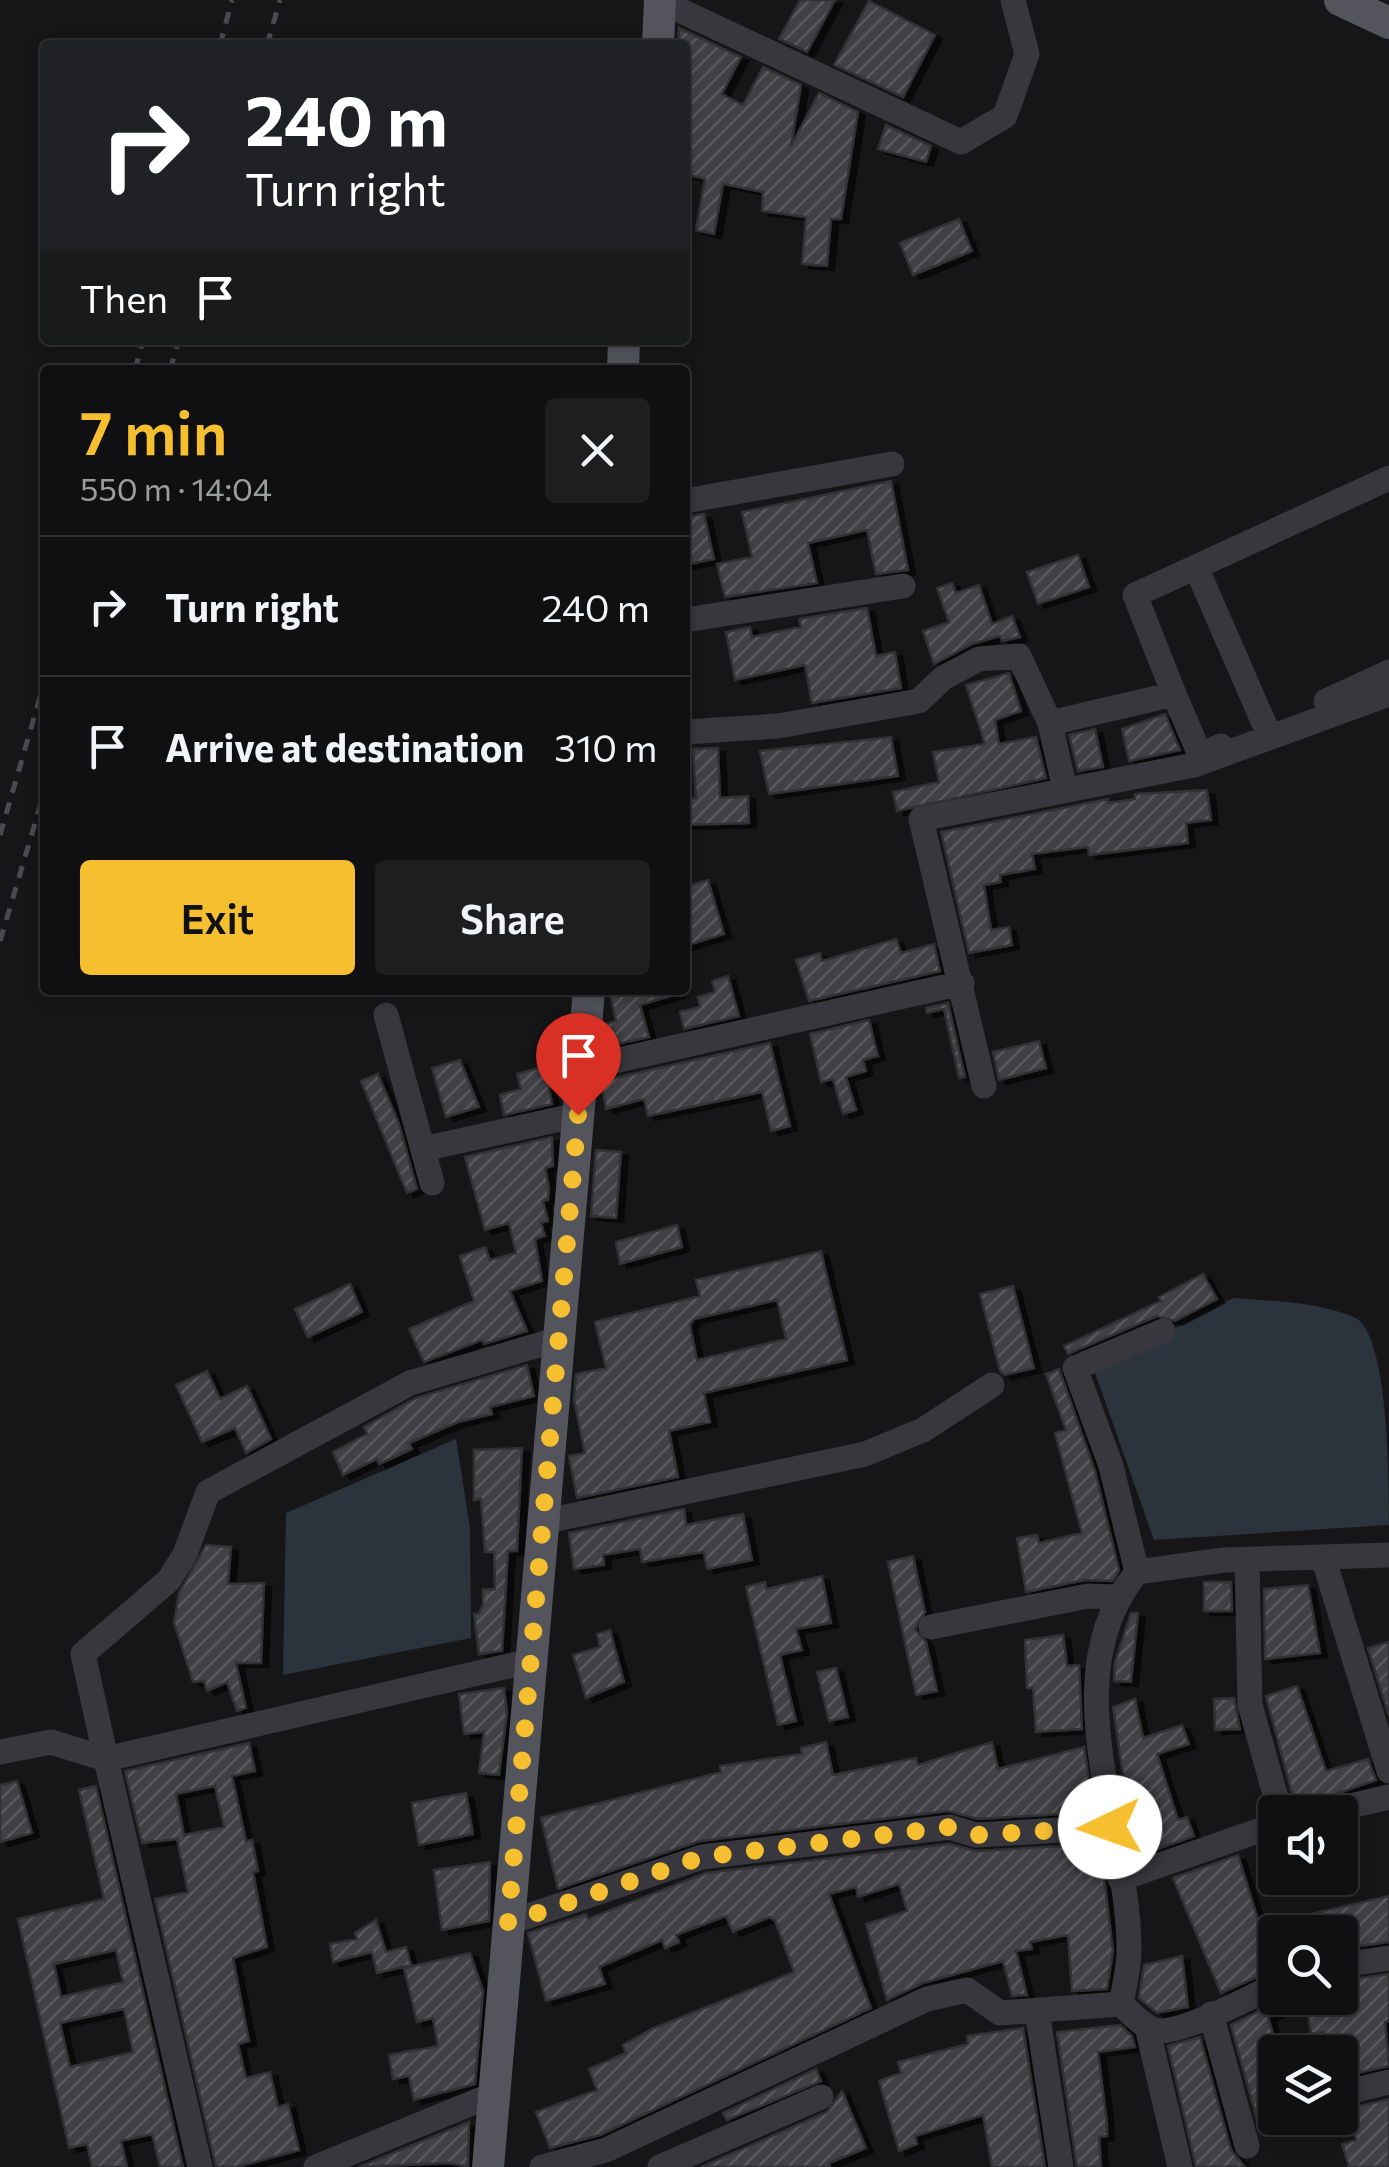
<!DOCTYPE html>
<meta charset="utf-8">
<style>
body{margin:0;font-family:Commissioner,sans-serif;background:#1e1e20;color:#f1f3f6;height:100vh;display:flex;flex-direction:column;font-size:38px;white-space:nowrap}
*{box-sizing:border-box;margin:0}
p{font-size:32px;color:#9c9d9f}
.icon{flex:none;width:55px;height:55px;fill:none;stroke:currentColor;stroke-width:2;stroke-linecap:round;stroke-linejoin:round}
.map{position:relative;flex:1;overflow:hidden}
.side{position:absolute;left:40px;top:365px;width:650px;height:630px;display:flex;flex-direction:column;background:#101012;border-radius:10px;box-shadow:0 5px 15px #0003,0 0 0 2px #303032}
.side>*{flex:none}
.top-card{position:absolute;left:40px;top:40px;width:650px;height:305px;border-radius:10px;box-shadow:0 5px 15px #0003,0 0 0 2px #303032;background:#202124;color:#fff;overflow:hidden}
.tools{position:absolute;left:1258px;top:1795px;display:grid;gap:20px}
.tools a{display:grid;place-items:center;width:100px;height:100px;border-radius:10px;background:#101012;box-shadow:0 5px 15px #0003,0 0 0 2px #303032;font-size:50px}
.pin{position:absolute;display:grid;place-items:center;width:85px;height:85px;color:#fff;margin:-102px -42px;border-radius:50% 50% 50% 0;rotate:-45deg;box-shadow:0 0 10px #0007}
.pin .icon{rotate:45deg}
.me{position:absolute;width:110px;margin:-55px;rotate:267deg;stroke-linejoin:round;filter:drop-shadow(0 0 8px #0008)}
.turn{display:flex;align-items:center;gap:35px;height:210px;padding:0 40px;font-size:45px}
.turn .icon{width:130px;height:130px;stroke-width:2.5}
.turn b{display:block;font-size:70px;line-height:85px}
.then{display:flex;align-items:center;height:95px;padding:0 40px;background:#0003;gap:20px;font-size:38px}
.round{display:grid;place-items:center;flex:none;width:105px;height:105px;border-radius:10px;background:#1e1e20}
.summary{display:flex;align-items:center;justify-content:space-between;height:170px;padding:0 40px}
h1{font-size:60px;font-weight:600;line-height:75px;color:#f5bf30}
.button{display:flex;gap:20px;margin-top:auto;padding:20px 40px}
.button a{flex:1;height:115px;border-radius:10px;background:#f5bf30;color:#111;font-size:40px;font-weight:600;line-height:115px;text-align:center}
.button a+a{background:#1e1e20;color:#f1f3f6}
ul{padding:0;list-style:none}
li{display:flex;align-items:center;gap:30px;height:140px;padding:0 40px;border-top:2px solid #303032}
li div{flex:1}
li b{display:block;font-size:38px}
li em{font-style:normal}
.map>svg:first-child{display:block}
.water{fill:#2b343c}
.building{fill:url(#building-hatch);stroke:#303034;stroke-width:2.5;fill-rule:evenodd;filter:url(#shadow)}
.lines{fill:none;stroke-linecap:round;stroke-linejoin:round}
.minor{stroke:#37373d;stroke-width:25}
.major{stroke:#53545c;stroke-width:32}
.rail{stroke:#4a4b52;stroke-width:5;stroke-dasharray:12 10;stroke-linecap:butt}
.route{stroke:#f5bf30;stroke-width:18;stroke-dasharray:0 32.4}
</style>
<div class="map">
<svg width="1389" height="2167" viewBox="0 0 1389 2167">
<defs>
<pattern id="building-hatch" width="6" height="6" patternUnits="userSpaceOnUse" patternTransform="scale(2.5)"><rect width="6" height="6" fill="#404045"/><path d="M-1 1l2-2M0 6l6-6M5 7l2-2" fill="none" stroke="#59595e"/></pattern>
<filter id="shadow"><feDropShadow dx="7" dy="4" stdDeviation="0" flood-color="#0009"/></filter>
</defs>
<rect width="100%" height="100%" fill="#161618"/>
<!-- water -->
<path class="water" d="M1233 1298C1273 1301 1318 1302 1356 1318 1389 1339 1389 1479 1389 1525L1154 1540 1094 1370Z
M456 1439 470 1528 471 1638 283 1675 286 1513Z"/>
<!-- building -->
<path class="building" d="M800 0H835L807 52 779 39Z
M869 1 935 35 903 97 834 65Z
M679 28 741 57 722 94 743 105 763 67 801 85 791 146 819 93 858 112 841 219H831L827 266 802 264 806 217 762 211 763 192 723 184 714 234 696 230 705 179 685 174V111L691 86 685 85V45H678Z
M886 125 931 146 926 162 878 149Z
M959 219 972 251 913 275 900 243Z
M891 481 908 570 876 574 867 530 808 543 817 583 725 597 717 564 752 557 742 512Z
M704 514 714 559 685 565V517Z
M1078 555 1089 587 1038 604 1027 572Z
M952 583 956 593 979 585 992 624 1012 616 1020 637 1002 641 1000 636 972 644 934 664 923 631 949 622 937 588Z
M867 608 876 656 895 652 901 688 812 703 805 665 735 680 726 632 750 627 752 637 801 627 799 619Z
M1009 673 1021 711 995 720 999 744 1036 737 1046 778 897 811 893 792 939 782 933 752 985 744 966 685Z
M1165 714 1180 750 1129 761 1122 729Z
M1095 729 1103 767 1078 771 1069 735Z
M891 737 898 776 769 794 760 751Z
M718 748 720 798 748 796 749 823 685 825V799L696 798 693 749Z
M1207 790 1211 820 1186 823 1188 843 1089 855 1088 847 1032 854 1035 869 1000 875 1001 882 984 885 991 930 1009 927 1012 945 969 953 941 832 1108 799V803L1135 799V794Z
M708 880 724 934 685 946V887Z
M896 939 901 953 934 944 940 971 809 1001 796 960 820 953 822 961Z
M728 976 739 1016 684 1029 680 1012 700 1007 698 997 715 992 712 981Z
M609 990H677L678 994 640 1005 649 1037 604 1047 606 1024 616 1021Z
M948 1003 965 1077 959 1078 944 1009 927 1013 926 1008Z
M869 1020 878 1056 863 1060 866 1071 846 1077 856 1110 843 1114 833 1079 821 1082 810 1034Z
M1039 1041 1046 1068 999 1080 993 1052Z
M770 1043 790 1126 771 1131 762 1092 648 1116 644 1099 606 1109 601 1081Z
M460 1060 479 1107 446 1117 432 1068Z
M545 1066 552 1104 504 1115 500 1095 521 1089 517 1074Z
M378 1074 399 1124 417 1189 407 1193 361 1081Z
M552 1137 553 1166 545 1168 549 1188 548 1200 543 1201 548 1221 541 1223 545 1236 535 1239 542 1281 510 1291 527 1331 484 1344 482 1340 424 1362 409 1329 474 1301 460 1256 485 1247 490 1260 516 1253 509 1223 485 1230 465 1157Z
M596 1150 621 1152 616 1218 591 1216Z
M677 1225 682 1247 620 1264 616 1242Z
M821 1251 847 1360 704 1393 710 1422 669 1431 678 1477 577 1498 569 1456 585 1453 574 1400 576 1374 606 1368 595 1322 700 1296 696 1280ZM777 1300 786 1339 697 1360 690 1325 694 1319Z
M1203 1274 1217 1299 1175 1321 1157 1316 1068 1354 1064 1346 1161 1301 1159 1297Z
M350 1284 362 1312 308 1337 295 1309Z
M1013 1286 1034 1368 1005 1375 1000 1371 980 1294Z
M527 1365 534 1396 490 1407 492 1414 458 1422 409 1443 412 1449 397 1456 379 1464 377 1459 343 1475 333 1452 367 1434 364 1427 416 1398Z
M1059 1369 1095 1471 1119 1570 1113 1581 1085 1580 1026 1592 1017 1538 1037 1535 1039 1543 1082 1533 1055 1433 1066 1430 1046 1374Z
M207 1371 220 1399 247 1386 271 1439 246 1453 235 1428 202 1442 176 1385Z
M522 1448 517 1551H508L502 1651 479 1654 474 1614H479L483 1604V1590L495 1589 494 1552H485L481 1499 474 1500V1450Z
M684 1509 686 1525 743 1514 752 1560 707 1569 704 1552 642 1562 640 1549 603 1555 604 1565 574 1569 569 1533Z
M206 1545 231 1547 228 1584 264 1583 261 1663H236L246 1708 237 1711 227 1682 207 1691 204 1681 193 1682 174 1623 179 1593Z
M913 1556 925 1612 915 1629 926 1642 937 1691 916 1695 888 1562Z
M822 1576 831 1623 796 1629 802 1650 780 1655 796 1721 778 1725 746 1587 765 1582 766 1589Z
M1204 1582H1231L1232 1611H1204Z
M1308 1585 1320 1653 1265 1659 1264 1589Z
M1131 1613H1138L1131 1682 1114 1681 1115 1662Z
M610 1630 624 1682 586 1698 573 1655 600 1647 597 1634Z
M1063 1635 1067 1666 1079 1665 1082 1729 1036 1732 1033 1688H1027L1025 1640Z
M1389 1642V1716L1368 1648Z
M836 1668 848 1717 829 1721 817 1672Z
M1297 1686 1326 1771 1368 1759 1376 1780 1296 1808 1266 1696Z
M504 1688 507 1712 499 1775 479 1773 484 1732 464 1734 459 1694Z
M1234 1698 1240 1729 1215 1730 1214 1699Z
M1135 1699 1143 1738 1182 1725 1189 1744 1157 1754 1178 1820 1187 1817 1194 1836 1135 1857 1113 1707Z
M826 1742 833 1775 916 1758 918 1765 992 1742 998 1769 1084 1747 1094 1812 978 1819 948 1811 700 1841 558 1889 541 1818 721 1772 720 1766 802 1754 801 1748Z
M249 1743 255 1771 232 1776 246 1841 252 1840 258 1871 253 1872 267 1947 233 1958 249 2041 238 2044 246 2078 270 2072 278 2107 288 2104 299 2150 237 2167H216L155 1899 188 1892 177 1839 142 1843 125 1771ZM215 1786 224 1827 184 1835 176 1794Z
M17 1781 32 1833 0 1842V1785Z
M96 1786 183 2167H160L152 2134 121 2141 127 2167H92L87 2144 69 2148 18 1919 104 1899 79 1790ZM116 1950 123 1982 61 1997 54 1964ZM124 2009 133 2052 70 2067 60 2023Z
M466 1793 473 1834 419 1845 412 1803Z
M949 1844 977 1851 1100 1844 1113 1951 1107 1989 1072 1991 1068 1935 1030 1942 1032 1949 1016 1951 1027 1995 1012 1996 1003 1961 923 1983 887 2000 866 1924 907 1911 899 1884 858 1897 856 1887 829 1894 871 2008 600 2135 550 2148 536 2112 597 2090 589 2069 626 2053 623 2045 652 2029 794 1972 775 1921 770 1917 733 1932 726 1916 676 1935 679 1942 665 1948 662 1940 599 1967 605 1984 546 2001 528 1933 586 1914 588 1919 706 1873Z
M1238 1855 1260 1926 1389 1896V1942L1344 1948 1341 1932H1263L1275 1969 1221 1993 1173 1878Z
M490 1862 489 1921 442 1930 434 1870Z
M376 1920 386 1952 406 1947 411 1965 377 1973 372 1952 333 1962 330 1944 357 1939 355 1933Z
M470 1953 483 1991 475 2084 414 2100 409 2076 393 2079 389 2055 438 2046 433 2018 417 2022 404 1968Z
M1182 1956 1188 2007 1157 2013 1139 1998 1144 1965Z
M1389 1974V2021L1385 2022 1389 2066 1340 2077V2052H1329L1323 2032 1311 2034 1306 1998H1340V1981Z
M1282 2000 1286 2009 1268 2017 1278 2050 1275 2123 1259 2127 1231 2025Z
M1120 2025 1132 2036 1135 2047 1098 2052 1107 2124V2136L1099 2137 1101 2167H1077L1057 2032Z
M1023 2028 1045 2167H992L983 2115 915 2136 917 2144 899 2151 879 2081 901 2073 898 2062 968 2044 967 2036Z
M1200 2037 1231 2150 1245 2167H1196L1168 2046Z
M816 2069 821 2081 727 2120 723 2113Z
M842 2091 866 2148 829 2163 830 2167H701L827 2112Z
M1389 2099V2167H1349L1342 2144 1356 2140 1347 2109Z
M469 2122 468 2167 449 2163 359 2167Z"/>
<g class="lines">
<!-- minor -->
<path class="minor" d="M660 1 961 142 1005 116 1027 54 1013 0
M685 501 892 464
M1196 567 1266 728
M685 620 903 586
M1174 694 1135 595 1389 478
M1326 701 1389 672
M1050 723 1174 694 1200 755 1221 746
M685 732 778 726 919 701 943 678 979 659 1019 656 1050 723 1065 790
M386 1015 432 1183
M583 1068 962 983
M984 1086 921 819 1194 765 1389 694
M423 1149 578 1115
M542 1522 865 1454 923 1430 992 1385
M1323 1557 1389 1771
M1247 1560 1250 1705 1280 1812
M1137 1572 1111 1466 1075 1368 1163 1331
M931 1627 1088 1596 1116 1597
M0 1752 51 1742 106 1759 83 1654 169 1580 185 1554 208 1492 410 1383 559 1339
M1325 1812 1389 1797
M1120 1879 1275 1825
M508 1923 702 1857 950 1827 976 1835 1110 1827
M1340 1965 1389 1958
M1121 2004C1124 1987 1129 1968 1129 1951 1130 1831 1050 1678 1137 1572L1224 1560 1389 1555
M1037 2011 1061 2167
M1211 2014 1247 2146
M1147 2027 1180 2167
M1340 2094 1389 2082
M200 2167 106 1759 530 1661
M316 2167 494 2094
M542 2167 606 2150 927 1999 967 1990 1000 2013 1121 2004C1131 2013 1146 2031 1161 2031 1187 2030 1250 1998 1275 1985
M660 2167 821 2097"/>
<!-- major -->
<path class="major" d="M1340 0 1389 23
M658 45 660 0
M623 370 624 340
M488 2167 589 990"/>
<!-- rail -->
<path class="rail" d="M220 45 232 0
M267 45 280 0
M135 370 143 340
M170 370 179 340
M0 835 45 680
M0 941 45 790"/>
</g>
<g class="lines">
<!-- route -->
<path class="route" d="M578 1115 508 1923 702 1857 950 1827 976 1835 1110 1827"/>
</g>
</svg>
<div class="tools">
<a><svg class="icon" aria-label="sound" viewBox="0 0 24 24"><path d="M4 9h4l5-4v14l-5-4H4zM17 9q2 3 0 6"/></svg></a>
<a><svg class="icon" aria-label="search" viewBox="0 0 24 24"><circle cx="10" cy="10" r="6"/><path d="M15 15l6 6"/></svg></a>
<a><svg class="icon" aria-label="layers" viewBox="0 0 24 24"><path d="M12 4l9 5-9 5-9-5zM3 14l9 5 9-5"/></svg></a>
</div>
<div class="pin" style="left:578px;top:1115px;background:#d93025"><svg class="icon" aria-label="arrive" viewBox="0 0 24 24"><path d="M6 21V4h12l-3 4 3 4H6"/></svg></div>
<svg class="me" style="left:1110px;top:1827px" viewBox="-20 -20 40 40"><circle r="19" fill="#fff"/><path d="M0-13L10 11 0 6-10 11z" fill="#f5bf30"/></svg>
<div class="top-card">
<div class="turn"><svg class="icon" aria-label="right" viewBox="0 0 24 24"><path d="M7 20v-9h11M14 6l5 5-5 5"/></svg><div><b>240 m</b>Turn right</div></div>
<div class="then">Then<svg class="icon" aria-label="arrive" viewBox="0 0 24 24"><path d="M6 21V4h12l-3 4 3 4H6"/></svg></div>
</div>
<section class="side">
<div class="summary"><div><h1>7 min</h1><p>550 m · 14:04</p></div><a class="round"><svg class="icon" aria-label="close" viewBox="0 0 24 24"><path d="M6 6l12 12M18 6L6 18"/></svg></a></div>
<ul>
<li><svg class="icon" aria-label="right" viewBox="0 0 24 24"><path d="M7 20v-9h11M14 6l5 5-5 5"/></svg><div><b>Turn right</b></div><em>240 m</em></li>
<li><svg class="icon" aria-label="arrive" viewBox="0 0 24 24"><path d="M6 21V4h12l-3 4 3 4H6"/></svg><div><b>Arrive at destination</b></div><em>310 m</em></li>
</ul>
<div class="button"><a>Exit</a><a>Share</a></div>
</section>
</div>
